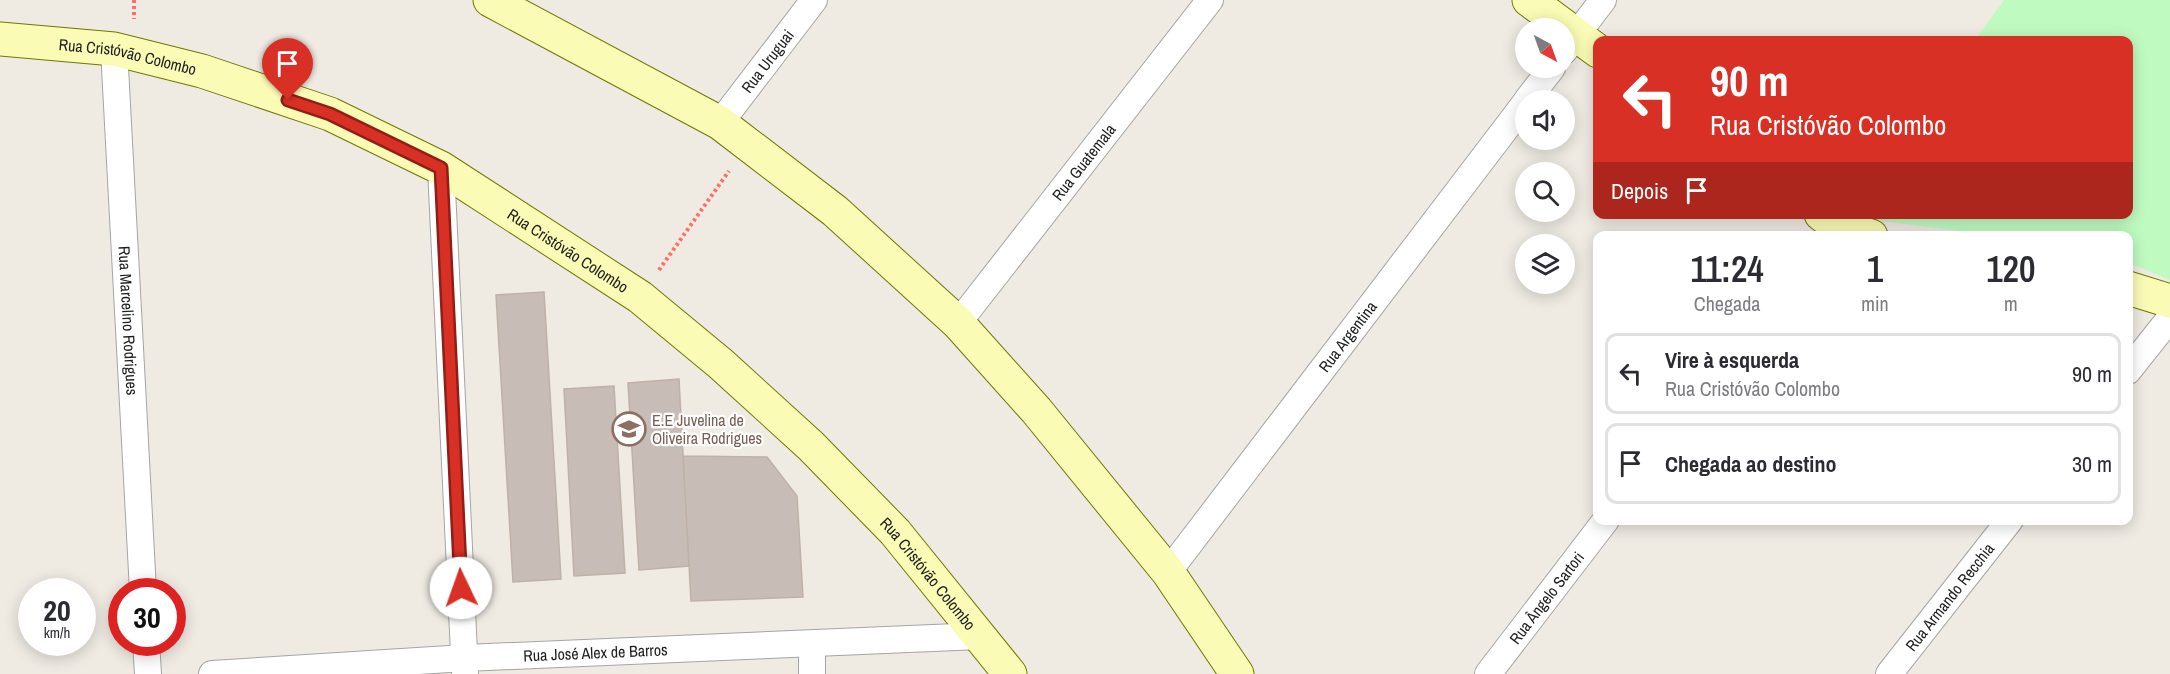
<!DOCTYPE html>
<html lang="pt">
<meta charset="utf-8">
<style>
body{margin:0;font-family:"Archivo Narrow",sans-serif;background:#f7f7f7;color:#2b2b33;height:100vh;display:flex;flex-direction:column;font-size:22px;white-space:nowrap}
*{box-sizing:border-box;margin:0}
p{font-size:20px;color:#7c7c81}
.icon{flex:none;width:33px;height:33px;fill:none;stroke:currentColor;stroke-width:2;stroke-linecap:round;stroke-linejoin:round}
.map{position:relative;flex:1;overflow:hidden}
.drawer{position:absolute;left:1593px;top:231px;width:540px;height:294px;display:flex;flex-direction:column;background:#fff;border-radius:12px;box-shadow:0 3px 15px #0003}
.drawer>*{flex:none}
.guide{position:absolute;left:1593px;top:36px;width:540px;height:183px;border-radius:12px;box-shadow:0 3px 15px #0003;background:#d93025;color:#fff;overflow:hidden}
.needle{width:39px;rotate:139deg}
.tools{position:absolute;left:1515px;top:18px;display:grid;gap:12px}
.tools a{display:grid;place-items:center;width:60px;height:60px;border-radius:50%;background:#fff;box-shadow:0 3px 15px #0003;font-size:30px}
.speed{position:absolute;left:18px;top:578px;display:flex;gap:12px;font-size:30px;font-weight:700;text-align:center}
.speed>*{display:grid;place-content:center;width:78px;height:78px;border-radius:50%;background:#fff;box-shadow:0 3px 15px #0003;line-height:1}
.speed small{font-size:15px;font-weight:400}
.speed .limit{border:9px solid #d22;background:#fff;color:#111}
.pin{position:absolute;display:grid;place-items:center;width:51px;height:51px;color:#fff;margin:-62px -26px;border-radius:50% 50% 50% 0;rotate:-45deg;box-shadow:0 0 6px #0007}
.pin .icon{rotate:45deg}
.me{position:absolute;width:66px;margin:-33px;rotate:357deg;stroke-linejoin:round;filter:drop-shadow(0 0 4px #0008)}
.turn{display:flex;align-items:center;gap:21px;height:126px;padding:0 18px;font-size:27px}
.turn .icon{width:78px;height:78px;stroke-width:2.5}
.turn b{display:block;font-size:42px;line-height:51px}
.then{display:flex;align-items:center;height:57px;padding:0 18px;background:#0003;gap:12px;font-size:22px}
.eta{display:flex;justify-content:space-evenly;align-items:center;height:102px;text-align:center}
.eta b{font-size:36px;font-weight:600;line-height:42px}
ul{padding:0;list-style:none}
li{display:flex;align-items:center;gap:18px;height:81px;margin:0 12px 9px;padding:0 6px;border:3px solid #e1e1e2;border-radius:12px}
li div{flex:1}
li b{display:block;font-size:22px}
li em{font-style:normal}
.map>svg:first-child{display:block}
.park{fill:#bffbc1}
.building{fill:#c7bdb6;stroke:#c1b0a5;stroke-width:1.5}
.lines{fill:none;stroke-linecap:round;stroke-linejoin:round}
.street-casing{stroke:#a5a5a5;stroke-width:28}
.secondary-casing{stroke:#6f7702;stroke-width:35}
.path{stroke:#fd7066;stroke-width:4;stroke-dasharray:3 3;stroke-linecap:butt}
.street{stroke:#fff;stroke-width:26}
.secondary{stroke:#fafbb5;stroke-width:33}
.route-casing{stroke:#8d1f18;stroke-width:15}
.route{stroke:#d93025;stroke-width:10}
.labels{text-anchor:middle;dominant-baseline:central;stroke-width:4.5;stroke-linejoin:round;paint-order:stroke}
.street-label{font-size:16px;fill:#1e1e1e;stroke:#fff}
.education-label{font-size:16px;fill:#785e54;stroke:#fff;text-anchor:start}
</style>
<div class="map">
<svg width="2170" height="674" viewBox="0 0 2170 674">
<rect width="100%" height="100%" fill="#efebe3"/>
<!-- park -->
<path class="park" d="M2004 0H2170V280L2129 263 2128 236H2003L1846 217 1848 214H2128V40H1975Z"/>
<!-- building -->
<path class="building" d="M544 292 561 579 513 582 496 295Z
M679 379 689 566 639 570 628 383Z
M614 386 625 573 574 576 564 389Z
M683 456 767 457 797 496 803 597 691 601Z"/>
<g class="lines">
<defs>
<g id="street">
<path id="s1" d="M114 49 143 591"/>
<path d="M1564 51 1603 0"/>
<path d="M1527 100 1552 68"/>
<path id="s2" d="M720 123 814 0"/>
<path d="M441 168 465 674"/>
<path id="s3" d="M958 323 1210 0"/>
<path d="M2128 371 2170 318"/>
<path id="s4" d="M1168 572 1526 102"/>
<path d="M146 642 148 674"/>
<path id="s5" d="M212 674 465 658 980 636"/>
<path d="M812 674V645"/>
<path id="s6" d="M1488 674 1606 520"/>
<path id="s7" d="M1889 674 2010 520"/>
</g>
<g id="secondary">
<path d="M490 0 720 123 835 211 958 323 1036 410 1168 572 1237 674"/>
<path d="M1529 0 1598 51"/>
<path id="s8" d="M0 39 114 49 202 71 330 114 441 168 640 297 721 364 811 446 895 532 1010 674"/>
<path d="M1821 214 1833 223 1871 236"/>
<path d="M2128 288 2170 301"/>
</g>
</defs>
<!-- street casing -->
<use href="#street" class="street-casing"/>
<!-- secondary casing -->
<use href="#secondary" class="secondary-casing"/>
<!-- path -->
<path class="path" d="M134 0V19
M659 270 729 171"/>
<!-- street -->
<use href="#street" class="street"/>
<!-- secondary -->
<use href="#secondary" class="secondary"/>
</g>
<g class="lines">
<defs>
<path id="route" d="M288 100 330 114 441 168 461 588"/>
</defs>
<!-- route casing -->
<use href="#route" class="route-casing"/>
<!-- route -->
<use href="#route" class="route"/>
</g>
<!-- icons -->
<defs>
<symbol id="school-ring" viewBox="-11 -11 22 22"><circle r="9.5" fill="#fff" stroke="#8d6e63" stroke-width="1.5"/><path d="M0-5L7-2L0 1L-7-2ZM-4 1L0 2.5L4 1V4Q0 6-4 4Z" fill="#8d6e63"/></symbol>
</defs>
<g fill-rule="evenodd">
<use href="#school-ring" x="610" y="410" width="38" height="38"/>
</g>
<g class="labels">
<!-- street labels -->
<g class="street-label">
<text stroke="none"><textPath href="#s8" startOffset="129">Rua Cristóvão Colombo</textPath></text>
<text stroke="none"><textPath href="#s2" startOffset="78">Rua Uruguai</textPath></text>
<text stroke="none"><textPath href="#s3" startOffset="204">Rua Guatemala</textPath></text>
<text stroke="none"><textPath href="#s8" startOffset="615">Rua Cristóvão Colombo</textPath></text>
<text stroke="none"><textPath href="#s1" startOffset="272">Rua Marcelino Rodrigues</textPath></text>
<text stroke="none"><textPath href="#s4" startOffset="296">Rua Argentina</textPath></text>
<text stroke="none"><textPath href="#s8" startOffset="1101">Rua Cristóvão Colombo</textPath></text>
<text stroke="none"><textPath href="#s6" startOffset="96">Rua Ângelo Sartori</textPath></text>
<text stroke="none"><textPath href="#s7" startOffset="98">Rua Armando Recchia</textPath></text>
<text stroke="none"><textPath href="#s5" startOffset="384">Rua José Alex de Barros</textPath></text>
</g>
<!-- education labels -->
<g class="education-label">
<text x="652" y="420">E.E Juvelina de<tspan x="652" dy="18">Oliveira Rodrigues</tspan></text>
</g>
</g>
</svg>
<div class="tools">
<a><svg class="needle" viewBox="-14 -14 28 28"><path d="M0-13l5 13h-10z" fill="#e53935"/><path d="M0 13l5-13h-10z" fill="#7c7c81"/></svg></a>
<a><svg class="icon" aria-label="sound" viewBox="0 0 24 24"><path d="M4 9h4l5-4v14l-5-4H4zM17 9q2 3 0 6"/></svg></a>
<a><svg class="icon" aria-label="search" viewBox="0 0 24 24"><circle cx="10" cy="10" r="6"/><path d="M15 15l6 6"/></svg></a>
<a><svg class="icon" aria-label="layers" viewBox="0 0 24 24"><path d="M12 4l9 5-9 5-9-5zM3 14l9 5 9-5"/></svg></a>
</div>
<div class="speed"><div>20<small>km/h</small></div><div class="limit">30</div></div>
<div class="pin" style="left:288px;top:100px;background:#d93025"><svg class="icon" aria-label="arrive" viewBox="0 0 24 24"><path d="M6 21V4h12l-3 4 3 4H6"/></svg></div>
<svg class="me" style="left:461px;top:588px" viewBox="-20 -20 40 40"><circle r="19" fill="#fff"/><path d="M0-13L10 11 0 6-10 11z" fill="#d93025"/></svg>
<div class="guide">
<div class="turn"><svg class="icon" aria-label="left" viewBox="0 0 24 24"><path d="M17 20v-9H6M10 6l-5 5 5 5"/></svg><div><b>90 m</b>Rua Cristóvão Colombo</div></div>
<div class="then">Depois<svg class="icon" aria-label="arrive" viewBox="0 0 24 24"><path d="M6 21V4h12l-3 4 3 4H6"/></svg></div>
</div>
<section class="drawer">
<div class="eta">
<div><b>11:24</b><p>Chegada</p></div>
<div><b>1</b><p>min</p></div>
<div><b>120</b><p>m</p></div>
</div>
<ul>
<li><svg class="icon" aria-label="left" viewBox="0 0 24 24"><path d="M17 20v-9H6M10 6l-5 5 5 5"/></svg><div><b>Vire à esquerda</b><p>Rua Cristóvão Colombo</p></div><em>90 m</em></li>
<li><svg class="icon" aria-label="arrive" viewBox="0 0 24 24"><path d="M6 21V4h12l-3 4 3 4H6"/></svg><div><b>Chegada ao destino</b></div><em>30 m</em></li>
</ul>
</section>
</div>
